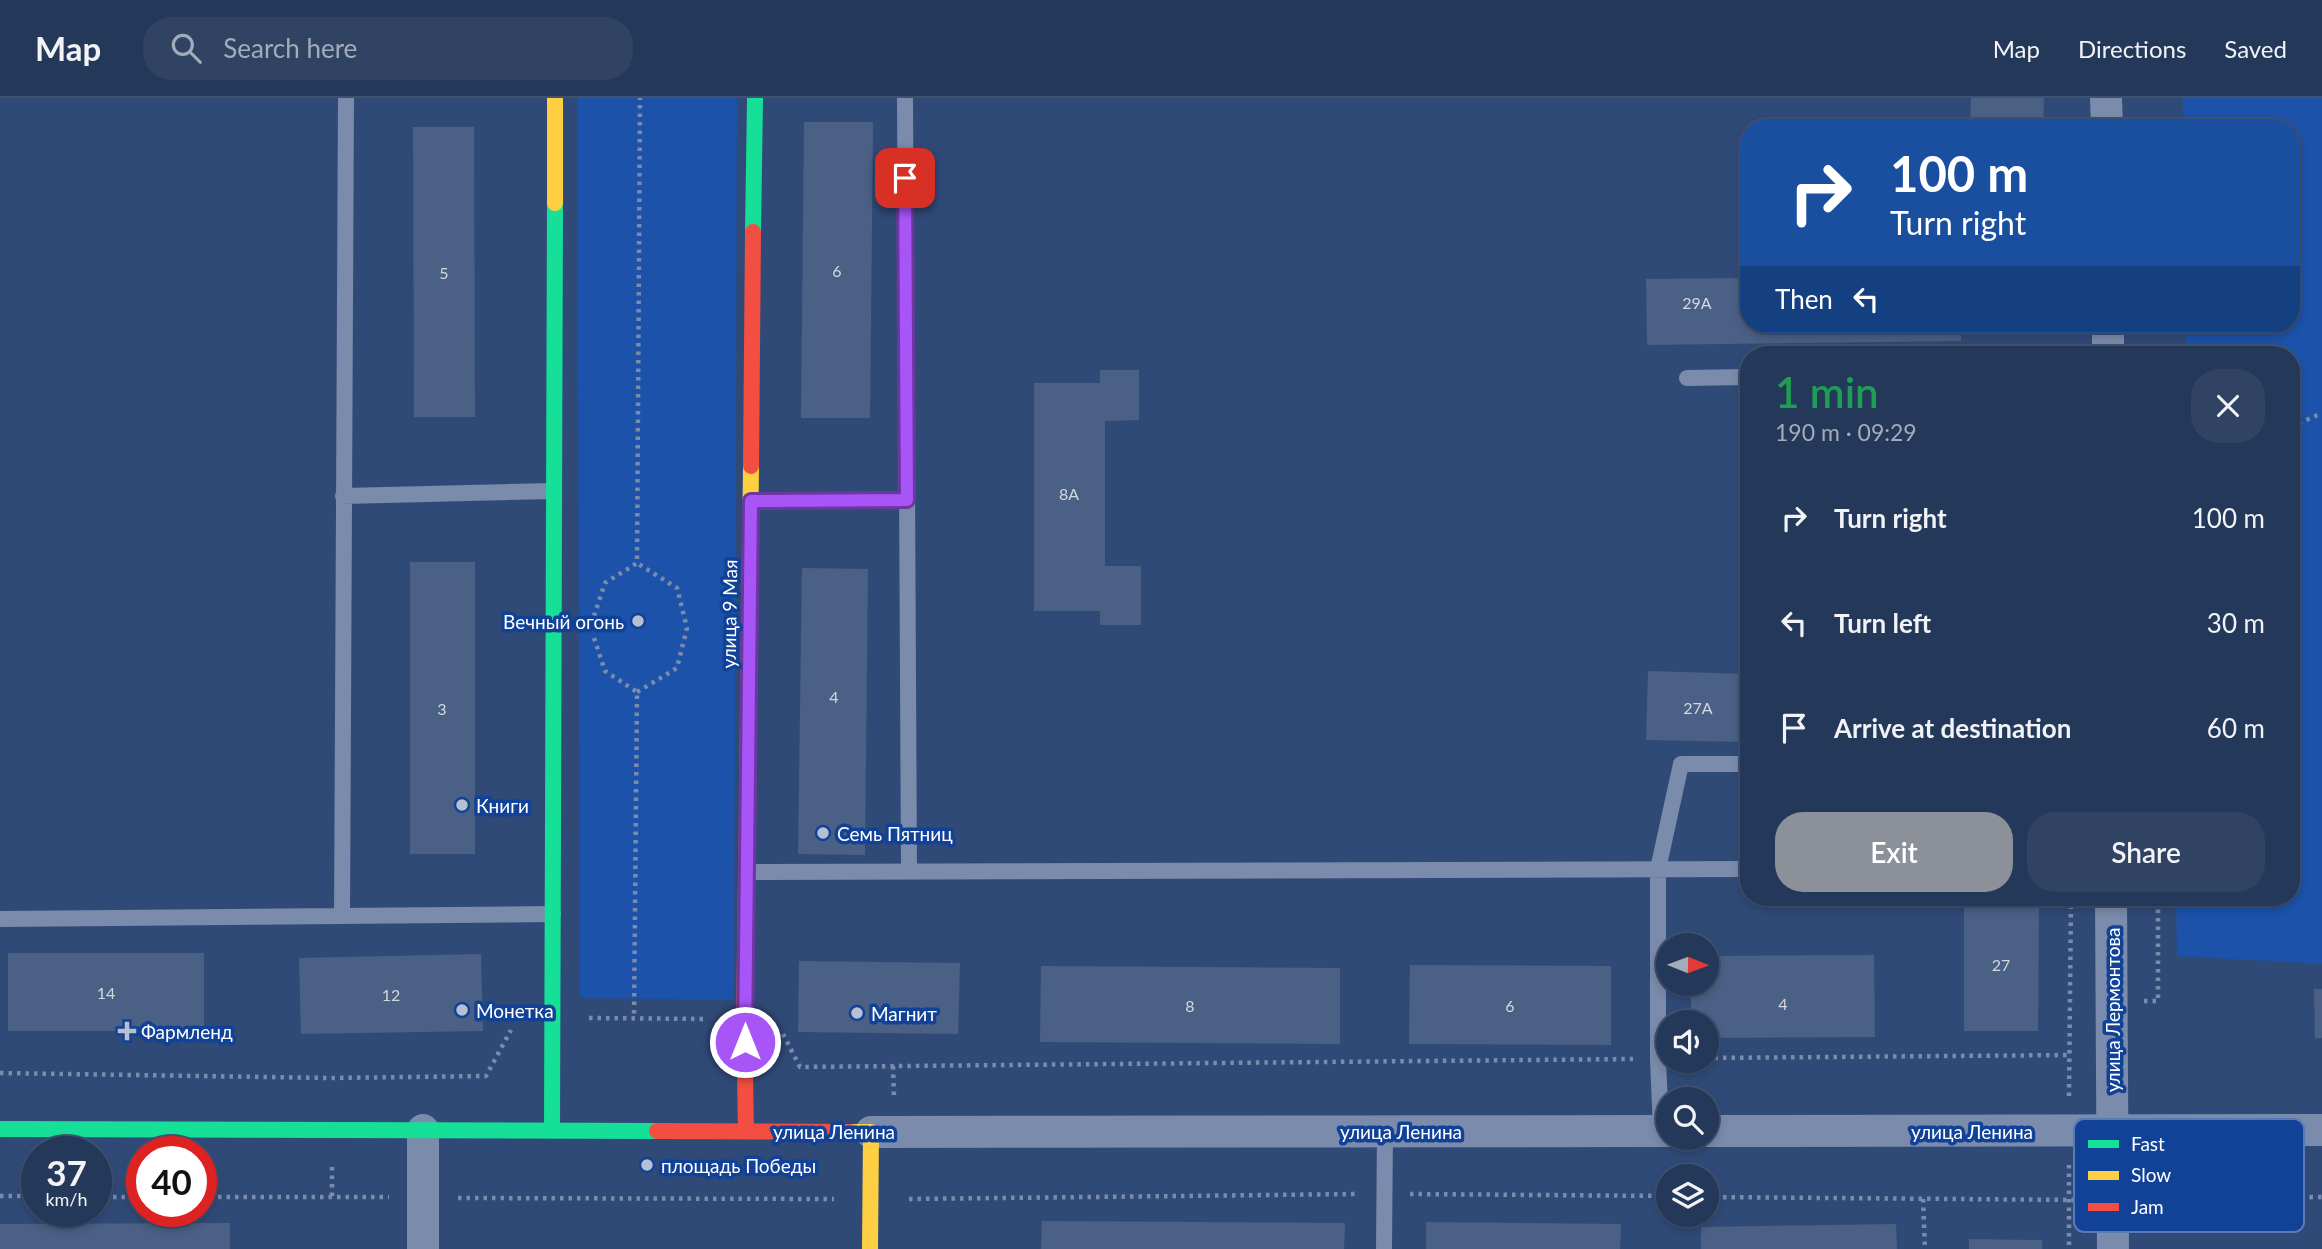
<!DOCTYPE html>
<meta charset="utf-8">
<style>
body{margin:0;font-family:Lato,sans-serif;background:#304363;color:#f1f3f6;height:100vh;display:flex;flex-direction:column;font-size:26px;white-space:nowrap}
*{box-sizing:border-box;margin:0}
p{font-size:23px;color:#a3acbb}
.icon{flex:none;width:38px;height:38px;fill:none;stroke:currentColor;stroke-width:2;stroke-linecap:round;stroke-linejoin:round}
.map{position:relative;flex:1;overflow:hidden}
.panel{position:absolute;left:1740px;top:248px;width:560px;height:560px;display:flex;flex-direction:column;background:#24385a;border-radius:28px;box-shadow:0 4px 10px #0003,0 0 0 2px #415270}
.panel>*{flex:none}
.banner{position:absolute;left:1740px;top:21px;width:560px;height:214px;border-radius:28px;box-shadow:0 4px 10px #0003,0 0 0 2px #415270;background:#1a4fa0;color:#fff;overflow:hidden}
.needle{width:46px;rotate:91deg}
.tools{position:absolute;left:1656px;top:835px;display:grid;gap:14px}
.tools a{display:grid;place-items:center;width:63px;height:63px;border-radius:50%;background:#24385a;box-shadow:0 4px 10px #0003,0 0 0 2px #415270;font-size:35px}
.speed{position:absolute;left:21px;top:1038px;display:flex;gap:14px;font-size:35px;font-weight:700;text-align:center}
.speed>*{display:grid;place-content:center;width:91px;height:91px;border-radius:50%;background:#24385a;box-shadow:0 4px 10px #0003,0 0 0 2px #415270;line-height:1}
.speed small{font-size:18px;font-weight:400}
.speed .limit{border:10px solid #d22;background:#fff;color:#111}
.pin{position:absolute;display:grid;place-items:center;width:60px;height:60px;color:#fff;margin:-30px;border-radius:14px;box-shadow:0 4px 10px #0006}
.me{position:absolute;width:77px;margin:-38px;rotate:0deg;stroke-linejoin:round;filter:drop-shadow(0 0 5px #0008)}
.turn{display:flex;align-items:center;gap:24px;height:147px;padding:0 35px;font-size:32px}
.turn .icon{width:91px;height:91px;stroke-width:2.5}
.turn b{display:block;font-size:49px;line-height:60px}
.then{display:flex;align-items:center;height:66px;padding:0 35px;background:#0003;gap:14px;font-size:26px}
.round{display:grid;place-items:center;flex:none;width:74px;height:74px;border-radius:28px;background:#304363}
.summary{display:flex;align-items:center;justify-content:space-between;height:119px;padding:0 35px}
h1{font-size:42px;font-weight:600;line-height:52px;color:#1e9e55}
.primary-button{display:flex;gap:14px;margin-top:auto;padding:14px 35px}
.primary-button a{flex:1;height:80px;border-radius:28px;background:#8c9099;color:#fff;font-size:28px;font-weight:600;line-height:80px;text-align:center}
.primary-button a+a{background:#304363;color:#f1f3f6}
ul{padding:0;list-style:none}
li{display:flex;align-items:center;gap:21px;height:105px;padding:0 35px}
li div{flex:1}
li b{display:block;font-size:26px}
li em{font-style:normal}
header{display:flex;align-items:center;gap:42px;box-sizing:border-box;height:98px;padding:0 35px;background:#24385a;border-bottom:2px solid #415270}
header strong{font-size:33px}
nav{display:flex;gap:38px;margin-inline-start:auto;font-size:24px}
.search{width:490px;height:63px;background:#304363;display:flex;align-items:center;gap:18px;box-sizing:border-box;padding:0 24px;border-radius:28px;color:#a3acbb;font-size:26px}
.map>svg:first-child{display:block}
.green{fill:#1c52a9}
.building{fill:#4b6085}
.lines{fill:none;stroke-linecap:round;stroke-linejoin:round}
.path{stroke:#7a8bab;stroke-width:4.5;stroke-dasharray:3.5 5;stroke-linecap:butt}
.lane{stroke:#7a8bab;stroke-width:16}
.street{stroke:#7a8bab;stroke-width:32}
.fast{stroke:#16e098;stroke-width:16}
.slow{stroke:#ffcf43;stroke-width:16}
.jam{stroke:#f24e42;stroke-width:16}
.route-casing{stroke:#6d37a1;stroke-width:18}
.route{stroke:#a855f7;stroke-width:12}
.poi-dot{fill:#b7c0d0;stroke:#114297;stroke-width:2.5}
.labels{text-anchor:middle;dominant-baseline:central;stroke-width:7;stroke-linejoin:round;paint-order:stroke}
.number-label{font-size:16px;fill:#d2d7e0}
.street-label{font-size:19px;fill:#fff;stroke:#114297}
.poi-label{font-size:19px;fill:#fff;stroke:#114297;text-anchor:start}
.key{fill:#114297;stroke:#587bb6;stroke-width:2}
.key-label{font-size:19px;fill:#fff}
</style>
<header>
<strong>Map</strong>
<div class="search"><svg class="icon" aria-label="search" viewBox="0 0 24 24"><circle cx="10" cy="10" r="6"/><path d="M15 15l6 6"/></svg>Search here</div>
<nav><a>Map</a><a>Directions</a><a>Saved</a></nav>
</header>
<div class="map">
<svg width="2322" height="1151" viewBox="0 0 2322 1151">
<rect width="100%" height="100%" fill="#304a78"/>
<!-- green -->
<path class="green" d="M577 0H737L734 902 580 900Z
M2183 0H2322V866L2177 858 2176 800H2291V257H2185V226H2291V30H2183Z"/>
<!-- building -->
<path class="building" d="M1971 0H2044L2043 30H1970Z
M804 24H873L870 320H801Z
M413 29H474L475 319H414Z
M1748 180V226H1961V243L1647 247 1646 181Z
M1100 272H1139V322L1105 323V468H1141V527H1100V513H1034V285H1100Z
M410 464H475V756H410Z
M802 470 868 471 865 757 798 756Z
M1648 573 1748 576V644L1646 642Z
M1964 800H2039L2038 933H1964Z
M8 855H204V933H8Z
M481 856 483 933 301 936 299 860Z
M1874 857 1875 939 1706 940V924H1691V886H1706V858Z
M799 863 960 865 958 936 798 934Z
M1410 867 1611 868V947L1409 946Z
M1041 868 1340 870V946L1040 944Z
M2314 891H2322V940H2315Z
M1042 1123 1345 1125 1344 1151H1041Z
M1426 1124 1621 1126 1620 1151H1426Z
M230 1125V1151H0V1126Z
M1896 1126 1897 1151H1701V1129Z
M1969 1141 2042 1142V1151H1969Z"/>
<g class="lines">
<!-- path -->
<path class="path" d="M2291 329 2322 315
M594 518 605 485 637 465 640 0
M594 540 605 573 637 594 634 920
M637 594 677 570 687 530 677 490 637 465
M2144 903H2158V800
M589 920 707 921
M783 936 800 969 1633 961
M1706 960 2070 957
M893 968 894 999
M0 975 331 980 486 978 511 932
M2069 998 2071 800
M2069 1067V1151
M332 1069V1099
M1410 1096 1668 1098
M0 1098H37
M96 1099H142
M201 1099H389
M1706 1099 2080 1102
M458 1100 834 1101
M909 1101 1359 1096
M1923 1101 1925 1151
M2148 1101 2322 1099"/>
<!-- lane -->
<path class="lane" d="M905 0 909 772
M1687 280 1748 279
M343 398 554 393
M751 403 907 402
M748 774 1748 771
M342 818 346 0
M0 821 553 816
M1661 1033 1658 961V771L1681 666H1748
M1384 1151 1385 1033"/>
<!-- street -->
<path class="street" d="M2106 0 2107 30
M2108 226V257
M2111 800 2113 1151
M1706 1033 2322 1032
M871 1034 1668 1033
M423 1151V1032"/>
<!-- fast -->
<path class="fast" d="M753 134 755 0
M0 1031 657 1033
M552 1033 555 105"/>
<!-- slow -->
<path class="slow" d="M555 105V0
M747 710 751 368
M850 1034H871L870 1151"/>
<!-- jam -->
<path class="jam" d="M751 368 753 134
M657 1033 850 1034
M746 1033 744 921 747 710"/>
</g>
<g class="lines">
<defs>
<path id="route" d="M745 944 751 403 907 402 905 80"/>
</defs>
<!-- route casing -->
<use href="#route" class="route-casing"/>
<!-- route -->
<use href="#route" class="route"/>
</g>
<!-- markers -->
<g class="poi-dot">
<circle cx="638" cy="523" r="7"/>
<circle cx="462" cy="707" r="7"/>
<circle cx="823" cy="735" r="7"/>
<circle cx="462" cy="912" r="7"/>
<circle cx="857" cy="915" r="7"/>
<path d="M123.5 922.5h7v7h7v7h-7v7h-7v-7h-7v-7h7z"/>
<circle cx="647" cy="1067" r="7"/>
</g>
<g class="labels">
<!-- number labels -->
<g class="number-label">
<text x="837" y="172">6</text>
<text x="444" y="174">5</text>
<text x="1697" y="204">29А</text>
<text x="1069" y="395">8А</text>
<text x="834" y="598">4</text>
<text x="1698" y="609">27А</text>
<text x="442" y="610">3</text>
<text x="2001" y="866">27</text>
<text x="106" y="894">14</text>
<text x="391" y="896">12</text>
<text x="1783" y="905">4</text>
<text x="1190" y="907">8</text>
<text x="1510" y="907">6</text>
</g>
<!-- street labels -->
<g class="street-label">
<text transform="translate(729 516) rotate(-89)">улица 9 Мая</text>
<text transform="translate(2112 912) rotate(-90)">улица Лермонтова</text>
<text x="834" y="1033">улица Ленина</text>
<text x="1401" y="1033">улица Ленина</text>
<text x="1972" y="1033">улица Ленина</text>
</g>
<!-- poi labels -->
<g class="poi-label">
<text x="624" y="523" text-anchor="end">Вечный огонь</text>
<text x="476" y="707">Книги</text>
<text x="837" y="735">Семь Пятниц</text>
<text x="476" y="912">Монетка</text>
<text x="871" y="915">Магнит</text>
<text x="141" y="933">Фармленд</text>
<text x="661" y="1067">площадь Победы</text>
</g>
</g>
<!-- legend -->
<rect x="2074" y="1021" width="230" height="113" rx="10" class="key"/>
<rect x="2088" y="1042" width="31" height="8" fill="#16e098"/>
<rect x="2088" y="1073" width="31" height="9" fill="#ffcf43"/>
<rect x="2088" y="1105" width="31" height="8" fill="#f24e42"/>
<g class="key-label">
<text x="2131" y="1053">Fast</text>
<text x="2131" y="1084">Slow</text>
<text x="2131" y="1116">Jam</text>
</g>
</svg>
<div class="tools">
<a><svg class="needle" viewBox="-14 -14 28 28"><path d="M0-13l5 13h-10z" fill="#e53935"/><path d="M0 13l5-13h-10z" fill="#a3acbb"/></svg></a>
<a><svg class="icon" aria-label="sound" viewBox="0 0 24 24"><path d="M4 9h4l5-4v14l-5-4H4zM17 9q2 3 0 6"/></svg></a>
<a><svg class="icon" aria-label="search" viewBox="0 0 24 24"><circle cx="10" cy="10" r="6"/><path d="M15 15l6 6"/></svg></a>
<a><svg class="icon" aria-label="layers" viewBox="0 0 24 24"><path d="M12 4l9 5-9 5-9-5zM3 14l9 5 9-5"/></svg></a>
</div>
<div class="speed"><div>37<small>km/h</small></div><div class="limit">40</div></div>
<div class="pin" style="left:905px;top:80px;background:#d93025"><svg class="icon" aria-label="arrive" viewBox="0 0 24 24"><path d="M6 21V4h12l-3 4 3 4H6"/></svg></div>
<svg class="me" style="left:745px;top:944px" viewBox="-20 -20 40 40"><circle r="17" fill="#a855f7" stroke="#fff" stroke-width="3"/><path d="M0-11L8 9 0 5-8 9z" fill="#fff"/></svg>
<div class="banner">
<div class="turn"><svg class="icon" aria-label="right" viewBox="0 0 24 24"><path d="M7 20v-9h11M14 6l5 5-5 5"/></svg><div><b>100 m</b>Turn right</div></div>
<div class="then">Then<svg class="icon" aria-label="left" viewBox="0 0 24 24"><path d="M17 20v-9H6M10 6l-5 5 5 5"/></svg></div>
</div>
<section class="panel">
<div class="summary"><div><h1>1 min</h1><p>190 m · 09:29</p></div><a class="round"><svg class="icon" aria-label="close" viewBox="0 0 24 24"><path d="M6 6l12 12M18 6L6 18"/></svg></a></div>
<ul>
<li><svg class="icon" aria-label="right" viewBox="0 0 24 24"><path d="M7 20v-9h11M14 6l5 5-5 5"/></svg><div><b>Turn right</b></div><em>100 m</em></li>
<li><svg class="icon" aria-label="left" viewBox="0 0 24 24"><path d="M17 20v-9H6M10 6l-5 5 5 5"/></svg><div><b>Turn left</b></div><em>30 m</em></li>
<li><svg class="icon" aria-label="arrive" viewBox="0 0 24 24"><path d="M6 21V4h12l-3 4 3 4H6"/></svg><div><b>Arrive at destination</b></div><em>60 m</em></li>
</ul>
<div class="primary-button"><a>Exit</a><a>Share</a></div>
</section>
</div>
